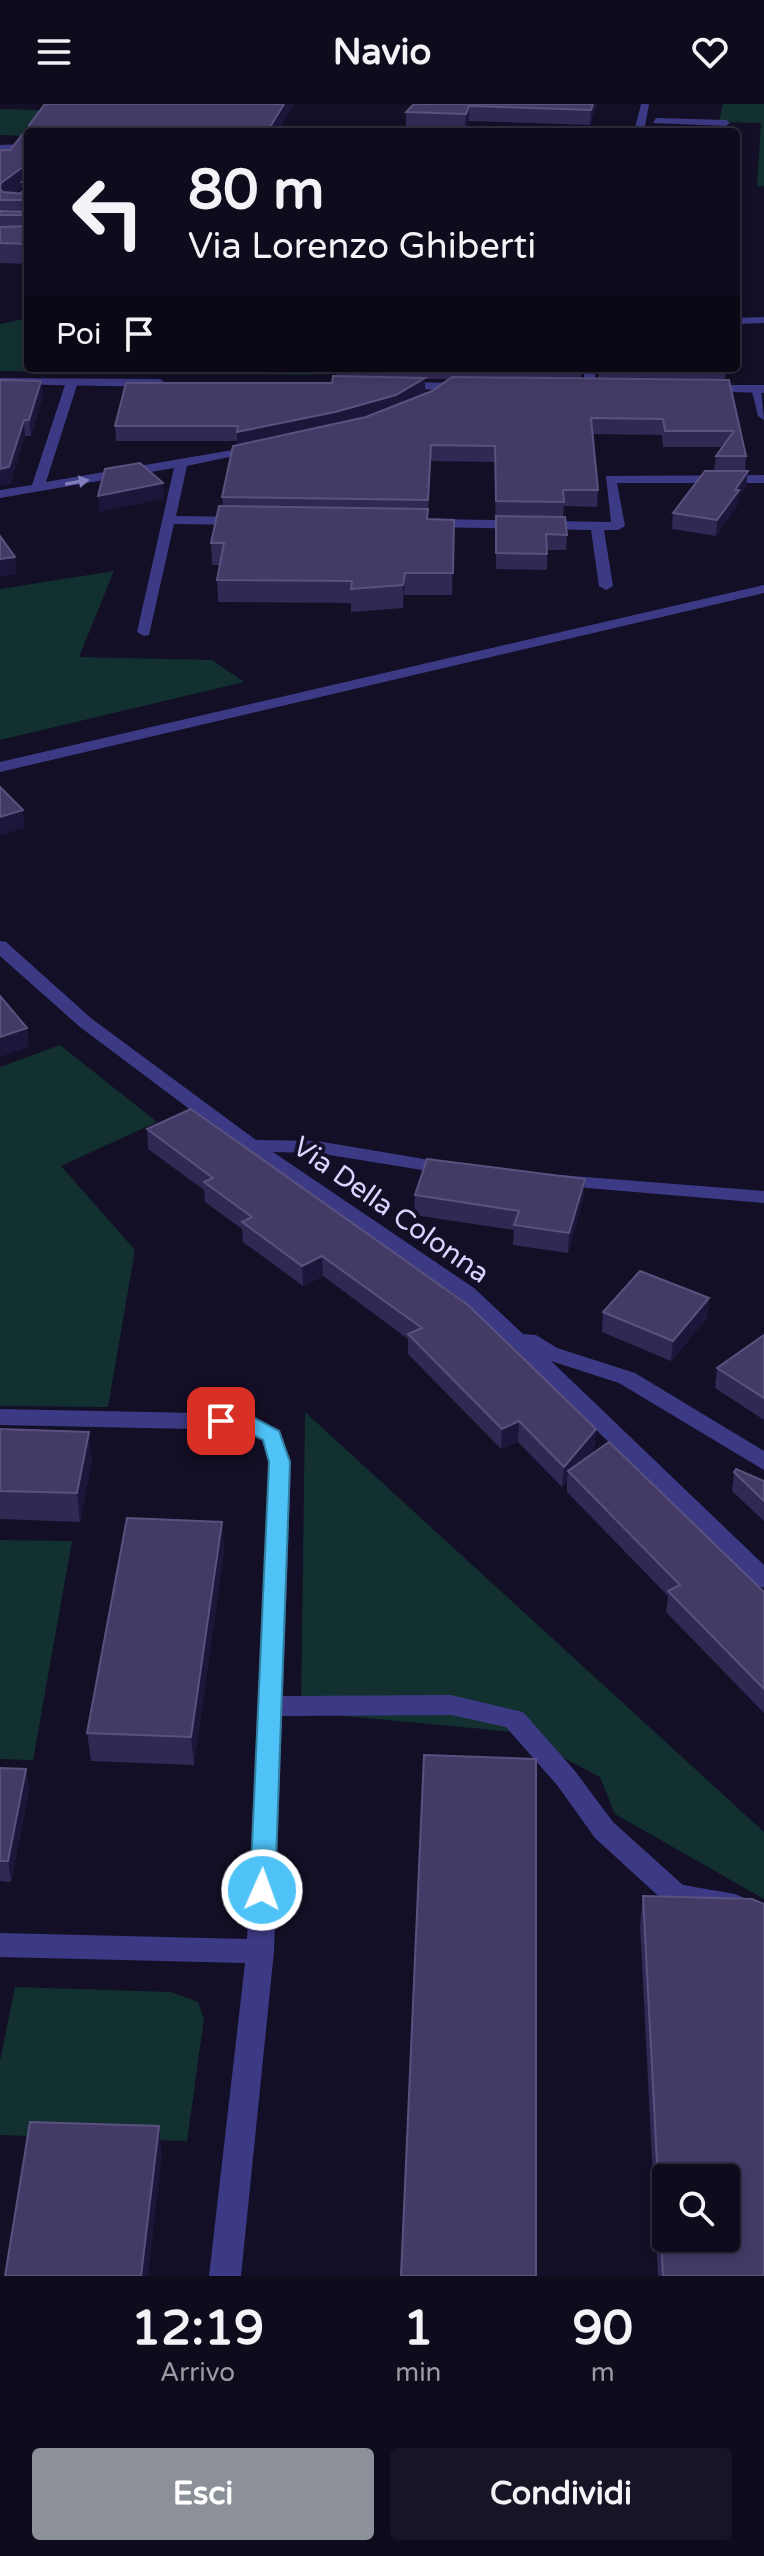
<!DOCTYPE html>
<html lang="it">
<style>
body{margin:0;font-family:"Varela Round",sans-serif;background:#171425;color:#f1f3f6;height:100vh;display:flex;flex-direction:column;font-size:30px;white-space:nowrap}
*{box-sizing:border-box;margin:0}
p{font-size:26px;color:#9b9ba3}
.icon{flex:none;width:44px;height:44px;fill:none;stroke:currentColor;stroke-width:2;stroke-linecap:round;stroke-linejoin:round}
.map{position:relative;height:2172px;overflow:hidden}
.panel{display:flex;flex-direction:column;background:#0e0b1c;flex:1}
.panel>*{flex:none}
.hud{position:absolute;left:24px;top:24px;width:716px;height:244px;border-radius:8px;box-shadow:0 4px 12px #0003,0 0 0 2px #2e2b3b;background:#0e0b1c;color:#f1f3f6;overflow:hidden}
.buttons{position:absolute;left:652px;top:2060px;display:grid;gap:16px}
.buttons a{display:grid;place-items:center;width:88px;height:88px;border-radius:8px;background:#0e0b1c;box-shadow:0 4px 12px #0003,0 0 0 2px #2e2b3b;font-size:40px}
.pin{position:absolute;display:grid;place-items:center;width:68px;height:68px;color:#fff;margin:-34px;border-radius:16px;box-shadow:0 4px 12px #0006}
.me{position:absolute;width:88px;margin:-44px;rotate:2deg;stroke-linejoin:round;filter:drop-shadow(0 0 6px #0008)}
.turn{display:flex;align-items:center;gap:28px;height:168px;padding:0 32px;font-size:36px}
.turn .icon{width:104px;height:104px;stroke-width:2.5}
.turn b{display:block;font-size:56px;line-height:68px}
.then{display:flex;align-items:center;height:76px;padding:0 32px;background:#0003;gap:16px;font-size:30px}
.eta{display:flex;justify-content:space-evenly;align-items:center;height:136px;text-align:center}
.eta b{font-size:48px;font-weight:700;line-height:56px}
.action{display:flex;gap:16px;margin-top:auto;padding:16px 32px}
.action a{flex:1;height:92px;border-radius:8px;background:#8c9099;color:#fff;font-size:32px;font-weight:700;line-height:92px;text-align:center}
.action a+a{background:#171425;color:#f1f3f6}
header{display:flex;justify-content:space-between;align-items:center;height:104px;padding:0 32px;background:#0e0b1c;font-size:36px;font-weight:700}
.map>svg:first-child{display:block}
.green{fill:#12302f}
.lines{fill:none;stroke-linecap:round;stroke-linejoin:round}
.service{fill:#3d3a85;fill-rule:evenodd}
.minor{fill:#3d3a85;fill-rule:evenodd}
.tertiary{fill:#3d3a85;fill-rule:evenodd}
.wall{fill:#312854;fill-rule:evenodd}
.shaded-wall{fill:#1d163a}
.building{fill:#433a66;stroke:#5a527e;stroke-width:2;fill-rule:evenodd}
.oneway{fill:#837fbc}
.route{fill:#4fc3f7;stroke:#337fa1;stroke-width:2}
.labels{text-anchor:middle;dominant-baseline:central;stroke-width:8;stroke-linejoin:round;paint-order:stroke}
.street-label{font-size:28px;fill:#d9d4ff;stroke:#130f26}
</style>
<header><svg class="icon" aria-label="menu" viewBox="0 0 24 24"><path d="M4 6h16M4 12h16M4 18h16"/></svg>Navio<svg class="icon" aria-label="heart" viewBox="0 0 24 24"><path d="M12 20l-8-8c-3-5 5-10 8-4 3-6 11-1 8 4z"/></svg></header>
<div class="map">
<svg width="764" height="2172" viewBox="0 0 764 2172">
<rect width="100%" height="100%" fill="#130f26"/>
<!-- green -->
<path class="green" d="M723 0H764V82H757L761 19 719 18Z
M0 5 114 8 101 28H28V32L0 31Z
M28 214V264H313L311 271 0 267V220Z
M114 467 79 553 212 556 244 578 0 636V485Z
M60 941 157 1018 61 1062 135 1146 108 1303 0 1302V963Z
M305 1308 764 1728V1795L615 1710 600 1673 514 1628 301 1608Z
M0 1436 72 1437 33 1656 0 1655Z
M15 1883 171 1888 198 1898 204 1915 187 2037 0 2031V1957Z"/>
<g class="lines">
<!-- service -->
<path class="service" d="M656 14 726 16 730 19 726 22 653 19Z
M28 40V46L0 47V41Z
M28 81V89L17 99 28 100V106L5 104V100Z
M764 213V219L736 220V214Z
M764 481V489L0 668V658Z"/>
<!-- minor -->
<path class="minor" d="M641 0H649L644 28H634Z
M584 264H596L594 286 584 284Z
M72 274 78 278 46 378 256 342 262 346 187 362 176 412 241 413 248 417 241 421 174 420 149 531 144 532 137 528 174 364 0 394V386L32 381 66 278Z
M751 283 761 285 764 316 758 312Z
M764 371V379H617L625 422 618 426H604L613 482 606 486 599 482 591 426 429 423 422 419 429 415 611 418 606 372Z
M0 837 6 838 92 915 256 1036 317 1037 460 1061 463 1065 453 1071 317 1049 273 1048 474 1184 523 1230 536 1231 557 1244 635 1269 764 1347V1366L619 1279 551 1257 764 1461V1484L756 1481 460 1194 244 1046 80 923 0 852Z
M560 1071 764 1087V1099L553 1081 550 1077Z
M0 1305 246 1310 280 1326 291 1358 283 1592 451 1591 523 1608 575 1667 613 1718 683 1781 735 1790 764 1802V1827L731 1813 666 1799 595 1734 557 1681 506 1623 451 1611 282 1612 274 1847 241 2172H209L245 1859 0 1853V1829L247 1835 269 1358 262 1336 242 1326 0 1321Z"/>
<!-- tertiary -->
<path class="tertiary" d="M0 274 160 275 166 279 160 283 0 280Z
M400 278 464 279 470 283 464 287 396 284 394 282Z
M704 281H764V289L700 287V283Z"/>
</g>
<!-- wall -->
<path class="wall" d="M414 0H597L590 21 469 17 465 25 406 22V8Z
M28 30V160L0 159V46H10ZM23 82V90L14 89 16 88Z
M336 264H582L581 274H598L599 264H726L725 276 746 352 745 367H748L746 382 738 394 737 402 716 432 672 425 673 409 714 367 716 352 722 343H663L662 331 593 330 598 386 597 403 564 402 563 413 567 431 566 446H547V466L496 465 495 358 430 357 428 415 454 416 452 491H404L403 504 351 508V499L218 498 217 476 220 461H212L211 439 223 402 222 393 237 341V337H116L115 322 332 279 336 272ZM425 275H448L432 287 417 293 425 288Z
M0 276 41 277 43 292 31 332H25L10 380Z
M147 1025 596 1325 594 1346 588 1353 764 1488V1609L666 1508 668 1492 567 1388V1377L562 1383 518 1338 501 1345 408 1250V1235L323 1172 303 1182 243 1138 242 1125 205 1098 204 1086 148 1045Z
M585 1075 583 1095 568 1149 513 1141 514 1126 414 1111 415 1091Z
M709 1194 707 1214 671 1257 602 1228 603 1208Z
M764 1231V1316L715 1284 717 1264Z
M0 1325 92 1356 80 1418 0 1415Z
M734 1368 764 1377V1417L732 1387Z
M222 1418 224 1446 194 1661 91 1657 87 1629Z
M0 1664 26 1665 29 1686 11 1778 0 1777Z
M643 1792 764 2172H658L640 1821Z"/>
<!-- shaded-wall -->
<path class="shaded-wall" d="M284 0H294L278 28H267Z
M593 0H597L590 21 591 6Z
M469 2V17L465 25 466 10Z
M27 60 28 78H22L23 82 5 96 0 85 1 79Z
M425 274V288L396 305 335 323 237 343V328Z
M41 277 43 292 31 332 29 316Z
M24 316 25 332 10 380 0 382V365Z
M748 367 746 382 738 394 737 402 716 432 717 416 735 386Z
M163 379 164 395 99 408 98 392Z
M15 453 17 470 0 473V455Z
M405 469 404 491 403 504V481Z
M23 706 25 724 0 731V713Z
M27 924 29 943 0 953V933Z
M585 1075 583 1095 568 1149 569 1129Z
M322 1152 323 1172 303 1182 302 1162Z
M709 1194 707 1214 671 1257 673 1237Z
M519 1317 518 1338 501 1345 502 1325Z
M596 1325 594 1346 572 1371 568 1367 567 1377 562 1383 564 1363Z
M89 1328 92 1356 80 1418 77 1389Z
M222 1418 224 1446 194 1661 191 1633Z
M26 1665 29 1686 11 1778 8 1757Z
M159 2022 162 2050 148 2172H141Z"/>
<!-- building -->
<path class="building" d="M45 0H284L267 28H29V21Z
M414 0H593L591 6 469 2 466 10 406 8Z
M28 30V65L27 60 1 79 0 85 3 88 26 90 28 89V101L26 96H0V46H10L22 31Z
M28 72V83L27 78H22Z
M28 106V119L26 111H0V107L26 108Z
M28 122V140L0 139V123Z
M333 272 425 274 396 291 335 308 237 328 238 322H115L126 279H332Z
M452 273 729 276 746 352H716L734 327H665L663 315 591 314 598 386H563L564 398 496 397 495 342 431 341 428 396 222 393 233 342 366 313 432 287Z
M0 276 41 277 29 316H24L9 363 0 365Z
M140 359 163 379 98 392 105 365Z
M705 367H748L735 386H739L717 416 673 409Z
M219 402 428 405 427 415 454 416 453 469H405L403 481 351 485 352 477 217 476 224 439H211Z
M496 412 565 413 567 431 546 430 547 450 496 449Z
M0 432 15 453 0 455Z
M0 683 23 706 0 713Z
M0 892 27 924 0 933Z
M191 1005 468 1201 596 1325 564 1363 519 1317 502 1325 408 1230 422 1224 322 1152 302 1162 242 1118 252 1113 204 1078 213 1074 147 1025Z
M427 1055 585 1075 569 1129 514 1121 519 1107 415 1091Z
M640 1167 709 1194 673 1237 603 1208Z
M764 1231V1294L717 1264Z
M0 1325 89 1328 77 1389 0 1387Z
M609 1338 764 1488V1585L668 1487 680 1481 568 1367Z
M736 1365 764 1377V1397L734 1368Z
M127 1414 222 1418 191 1633 87 1629Z
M424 1651 536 1655V2172H401Z
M0 1664 26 1665 8 1757H0Z
M643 1792 752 1795 764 1800V2172H663ZM666 2074H726V2134H666Z
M30 2018 159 2022 141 2172H5Z"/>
<!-- one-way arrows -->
<defs><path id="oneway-solid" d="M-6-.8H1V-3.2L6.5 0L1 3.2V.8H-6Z" transform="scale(2)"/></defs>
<use class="oneway" href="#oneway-solid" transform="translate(77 378) rotate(-10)"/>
<!-- route -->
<path class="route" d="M221 1310 253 1313 279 1327 290 1358 275 1786 271 1793 262 1796 253 1793 250 1786 269 1358 263 1336 242 1325 214 1322 211 1317 214 1312Z"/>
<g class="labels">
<!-- street labels -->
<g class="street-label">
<text transform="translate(391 1106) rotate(35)">Via Della Colonna</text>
</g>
</g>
</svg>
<div class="buttons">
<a><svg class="icon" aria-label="search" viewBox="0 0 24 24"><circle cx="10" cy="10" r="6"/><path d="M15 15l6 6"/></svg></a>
</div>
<div class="pin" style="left:221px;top:1317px;background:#d93025"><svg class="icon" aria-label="arrive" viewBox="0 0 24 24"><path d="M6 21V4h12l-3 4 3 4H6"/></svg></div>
<svg class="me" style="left:262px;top:1786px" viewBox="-20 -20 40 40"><circle r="17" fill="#4fc3f7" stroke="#fff" stroke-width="3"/><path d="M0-11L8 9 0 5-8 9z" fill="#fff"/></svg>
<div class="hud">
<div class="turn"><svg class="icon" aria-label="left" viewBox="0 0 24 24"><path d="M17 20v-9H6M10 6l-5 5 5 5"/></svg><div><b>80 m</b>Via Lorenzo Ghiberti</div></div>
<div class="then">Poi<svg class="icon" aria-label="arrive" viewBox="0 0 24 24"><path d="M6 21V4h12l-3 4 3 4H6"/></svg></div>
</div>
</div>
<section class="panel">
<div class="eta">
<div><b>12:19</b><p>Arrivo</p></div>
<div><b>1</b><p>min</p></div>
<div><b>90</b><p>m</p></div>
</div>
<div class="action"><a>Esci</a><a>Condividi</a></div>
</section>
